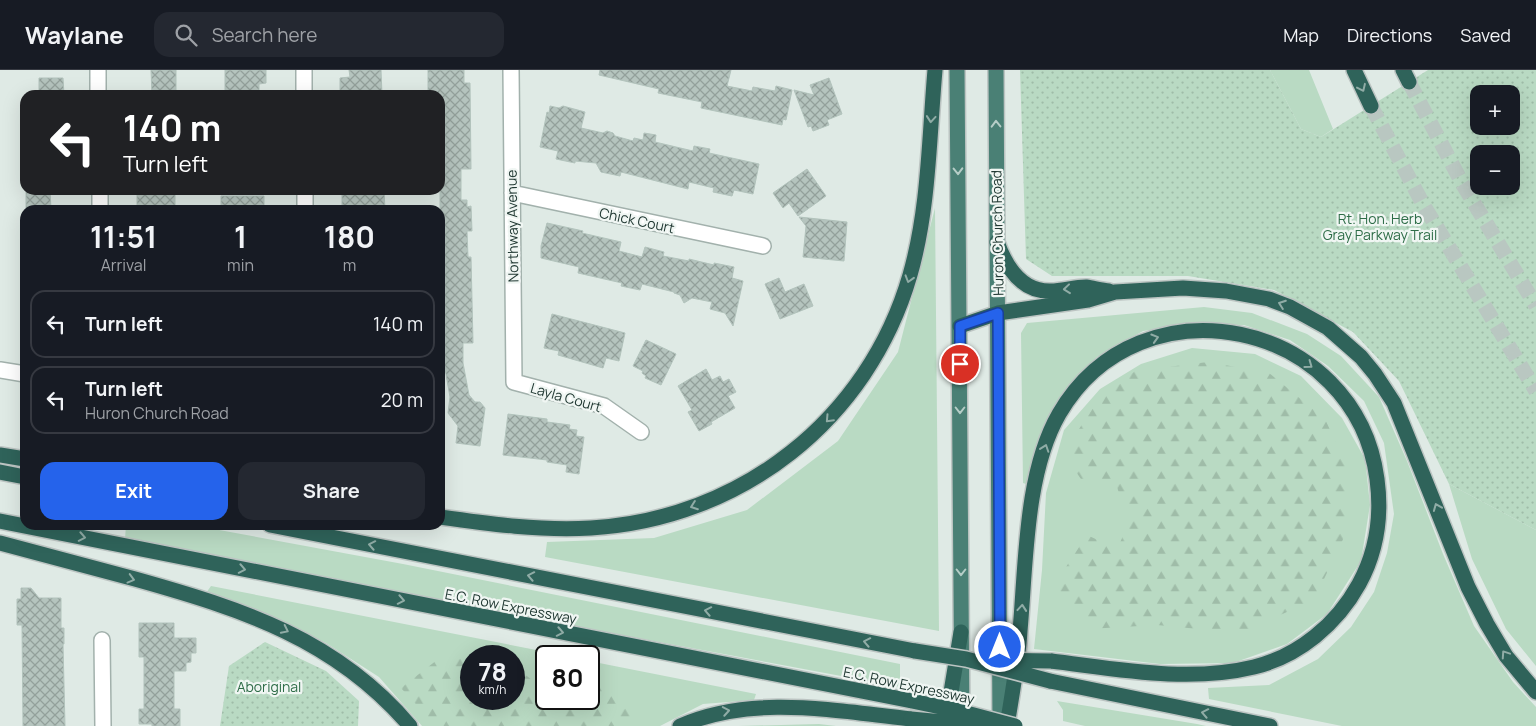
<!DOCTYPE html>
<meta charset="utf-8">
<style>
body{margin:0;font-family:Manrope,sans-serif;background:#242831;color:#f1f3f6;height:100vh;display:flex;flex-direction:column;font-size:19px;white-space:nowrap}
*{box-sizing:border-box;margin:0}
p{font-size:16px;color:#9ea1a6}
.icon{flex:none;width:28px;height:28px;fill:none;stroke:currentColor;stroke-width:2;stroke-linecap:round;stroke-linejoin:round}
.map{position:relative;flex:1;overflow:hidden}
.drawer{position:absolute;left:20px;top:135px;width:425px;height:325px;display:flex;flex-direction:column;background:#171b24;border-radius:15px;box-shadow:0 5px 20px #0002}
.drawer>*{flex:none}
.banner{position:absolute;left:20px;top:20px;width:425px;height:105px;border-radius:15px;box-shadow:0 5px 20px #0002;background:#202124;color:#fff;overflow:hidden}
.buttons{position:absolute;left:1470px;top:15px;display:grid;gap:10px}
.buttons a{display:grid;place-items:center;width:50px;height:50px;border-radius:10px;background:#171b24;box-shadow:0 5px 20px #0002;font-size:25px}
.speed{position:absolute;left:460px;top:575px;display:flex;gap:10px;font-size:25px;font-weight:700;text-align:center}
.speed>*{display:grid;place-content:center;width:65px;height:65px;border-radius:50%;background:#171b24;box-shadow:0 5px 20px #0002;line-height:1}
.speed small{font-size:12px;font-weight:400}
.speed .limit{border:2px solid #111;border-radius:8px;background:#fff;color:#111}
.pin{position:absolute;display:grid;place-items:center;width:42px;height:42px;color:#fff;margin:-21px;border:2px solid #fff;border-radius:50%;box-shadow:0 1px 5px #0007}
.me{position:absolute;width:55px;margin:-28px;rotate:0deg;stroke-linejoin:round;filter:drop-shadow(0 0 4px #0008)}
.turn{display:flex;align-items:center;gap:18px;height:105px;padding:0 20px;font-size:22px}
.turn .icon{width:65px;height:65px;stroke-width:2.5}
.turn b{display:block;font-size:35px;line-height:42px}
.eta{display:flex;justify-content:space-evenly;align-items:center;height:85px;text-align:center}
.eta b{font-size:30px;font-weight:700;line-height:35px}
.action{display:flex;gap:10px;margin-top:auto;padding:10px 20px}
.action a{flex:1;height:58px;border-radius:15px;background:#2563eb;color:#fff;font-size:20px;font-weight:700;line-height:58px;text-align:center}
.action a+a{background:#242831;color:#f1f3f6}
ul{padding:0;list-style:none}
li{display:flex;align-items:center;gap:15px;height:68px;margin:0 10px 8px;padding:0 10px;border:2px solid #363941;border-radius:15px}
li div{flex:1}
li b{display:block;font-size:19px}
li em{font-style:normal}
header{display:flex;align-items:center;gap:30px;box-sizing:border-box;height:70px;padding:0 25px;background:#171b24;border-bottom:1px solid #363941}
header strong{font-size:24px}
nav{display:flex;gap:28px;margin-inline-start:auto;font-size:18px}
.search{width:350px;height:45px;background:#242831;display:flex;align-items:center;gap:12px;box-sizing:border-box;padding:0 18px;border-radius:15px;color:#9ea1a6;font-size:19px}
.map>svg:first-child{display:block}
.grass{fill:#b9dac3;fill-rule:evenodd}
.forest{fill:url(#forest-firs)}
.park{fill:url(#park-dots);fill-rule:evenodd}
.building{fill:url(#building-cross-hatch);stroke:#b2c3bc}
.lines{fill:none;stroke-linecap:round;stroke-linejoin:round}
.motorway-tunnel{stroke:#b9c7c1;stroke-width:15;stroke-dasharray:15 8;stroke-linecap:butt}
.minor-casing{stroke:#a2b1ac;stroke-width:18}
.trunk-casing{stroke:#bcc4c2;stroke-width:18}
.motorway-casing{stroke:#bcc4c2;stroke-width:18}
.minor{stroke:#fff;stroke-width:15}
.trunk{stroke:#4a8075;stroke-width:15}
.motorway{stroke:#2f635a;stroke-width:15}
.motorway-bridge-casing{stroke:#bcc4c2;stroke-width:18;stroke-linecap:butt}
.motorway-bridge{stroke:#2f635a;stroke-width:15}
.oneway{stroke:#90aca6}
.oneway2{stroke:#b6cdc7}
.route-casing{stroke:#184099;stroke-width:12}
.route{stroke:#2563eb;stroke-width:9}
.labels{text-anchor:middle;dominant-baseline:central;stroke-width:4.5;stroke-linejoin:round;paint-order:stroke}
.park-label{font-size:14px;fill:#2e6d48;stroke:#f0f6f3}
.street-label{font-size:14px;fill:#213933;stroke:#f0f6f3}
</style>
<header>
<strong>Waylane</strong>
<div class="search"><svg class="icon" aria-label="search" viewBox="0 0 24 24"><circle cx="10" cy="10" r="6"/><path d="M15 15l6 6"/></svg>Search here</div>
<nav><a>Map</a><a>Directions</a><a>Saved</a></nav>
</header>
<div class="map">
<svg width="1536" height="656" viewBox="0 0 1536 656">
<defs>
<pattern id="forest-firs" width="22" height="20" patternUnits="userSpaceOnUse" patternTransform="scale(1.25)"><rect width="22" height="20" fill="#b9dac3"/><path d="M5 1l3.5 6h-7zM16 11l3.5 6h-7z" fill="#9fbca8"/></pattern>
<pattern id="park-dots" width="8" height="8" patternUnits="userSpaceOnUse" patternTransform="scale(1.25)"><rect width="8" height="8" fill="#b9dac3"/><path d="M2 2h.1M6 6h.1" fill="none" stroke="#9fbca8" stroke-width="1.8" stroke-linecap="round"/></pattern>
<pattern id="building-cross-hatch" width="8" height="8" patternUnits="userSpaceOnUse" patternTransform="scale(1.25)"><rect width="8" height="8" fill="#b5c4be"/><path d="M0 0l8 8M0 8l8-8" fill="none" stroke="#93a09b"/></pattern>
</defs>
<rect width="100%" height="100%" fill="#dfeae5"/>
<!-- grass -->
<path class="grass" d="M1270 0H1309L1333 59 1321 67 1301 59Z
M935 138 939 561 545 487 547 472 654 468 747 440 838 371 898 282Z
M1204 237 1252 243 1307 264 1341 286 1379 327 1407 391 1443 484 1474 556 1513 612 1536 637V656H1342L1209 629 1208 618 1269 615 1318 589 1351 557 1374 522 1387 483 1394 444 1384 373 1364 331 1328 296 1290 270 1244 255 1192 254 1143 261 1097 287 1070 316 1048 351 1029 415 1023 413 1021 263 1027 253Z
M1192 278 1255 284 1301 306 1342 348 1365 389 1370 435 1361 491 1327 544 1287 574 1233 593 1160 594 1034 579 1042 500 1046 423 1064 360 1100 319 1141 294Z
M1449 414 1536 460V596L1506 559 1472 489Z
M126 455H192L403 494 900 594V617L600 561 125 469Z
M211 516 567 586H546V629H589V591L756 624 754 630 703 634 660 656H422L379 607 326 573 264 543 206 523ZM471 586H514V629H471Z
M1057 631 1197 654 1206 656H1085L1063 651V640Z
M819 654 836 656H738Z"/>
<!-- forest -->
<path class="forest" d="M1208 292 1269 303 1325 349 1349 401 1346 463 1314 530 1240 563 1157 555 1088 559 1057 521 1064 500 1087 465 1117 479 1129 453 1116 414 1083 412 1063 383 1095 335 1135 301Z
M471 588V629H514V596L546 621V629H556L564 635 577 629H589V623L603 616 639 647 633 656H436L401 618 437 590Z"/>
<!-- park -->
<path class="park" d="M1020 0H1270L1301 59 1321 67 1428 0H1536V460L1449 414 1399 311 1353 262 1274 220 1188 206H1052L1026 189ZM1479 24H1511V56H1479ZM1479 84H1511V116H1479Z
M265 572 326 601 359 631 358 656H220L229 596Z"/>
<!-- building -->
<path class="building" d="M151 0H176V25H152Z
M225 0H266V13L259 14V25H225Z
M349 0H381L382 25H340V8L350 7Z
M428 0H464V13H470L471 99H461V130H467V137L471 136 472 161H467L468 187H471L473 273H463V293L469 325 475 332H480L485 338 480 376 456 373 458 356 448 343 450 327 444 293H440V25H428Z
M600 0H731L727 16 752 21 753 17 775 21 776 16 792 20 786 50 783 49 782 55 701 38 702 32 658 23 659 19 599 5Z
M39 8H63L64 25H39Z
M829 8 842 44 827 50 829 55 813 61 811 56 808 57 794 20 814 25 810 15Z
M550 36 559 38 563 36 585 42 581 58 603 63 607 61 613 63 615 66 633 71 634 68 643 70 644 63 656 65 655 72 693 81 694 76 710 79 709 83 759 94 753 124 734 120 732 126 713 122 714 118 689 112 688 119 621 102 620 106 601 102 596 93 575 91V93L556 89 558 81 540 77 547 42 549 43Z
M807 99 826 126 798 146 789 133 783 138 773 123Z
M26 120H50L51 140H26Z
M137 120H175V140H137Z
M355 120H384L385 140H342V122H355Z
M221 126H264V140H221Z
M799 147 847 152 844 191 803 187 806 156Z
M547 153 583 161 582 163 621 172 619 181 642 187 645 177 664 182 663 186 689 191V189L714 195V193L734 197 732 208 743 211 733 256 725 243 710 239 712 232 692 228 684 233 680 225 674 223V222L642 214 640 220 621 216 622 213 578 203 579 197 541 188V176Z
M779 208 785 222 804 214 813 236 780 249 765 214Z
M552 244 625 263 619 291 606 288 603 298 558 285 559 281 544 278Z
M646 270 676 284 661 315 645 308 646 306 642 303 643 301 633 296Z
M706 299 712 310 720 306 723 312 729 309 736 322 728 326 735 338 711 352 712 354 699 361 688 342 692 340 678 316Z
M508 344 547 349V352L570 355 569 359 577 360 576 366 584 367 579 404 566 402 567 395 547 392V390L503 385Z
M21 518H31L39 528H61V558H64V574H63L65 656H23L22 555H17V529H21Z
M139 553H174V568H196V583H191V592L186 593V601H174V639H180V656H152V654H139V639H144V587H139Z"/>
<g class="lines">
<!-- motorway-tunnel -->
<path class="motorway-tunnel" d="M1409 12 1462 113 1536 236
M1371 36 1424 136 1536 321"/>
<defs>
<path id="minor" d="M98 0V25
M304 0V25
M511 0 514 312 604 336 641 362
M100 120V140
M305 120V140
M512 123 763 176
M0 300 25 304
M102 570 103 656"/>
<path id="trunk" d="M957 0 962 653
M996 0 1000 656"/>
<path id="motorway" d="M1354 0 1371 36
M1403 0 1409 12
M997 172C1006 197 1022 222 1051 221 1062 221 1074 217 1086 217 1093 218 1101 220 1109 221
M960 256 998 243 1088 230 1115 222 1183 218 1226 221 1269 229 1290 237 1328 258 1361 287 1375 304 1394 333 1468 517 1487 554 1506 586 1536 622
M0 385 25 389
M0 402 25 407
M440 447C490 454 540 461 591 458 741 449 868 350 910 205 929 139 929 68 935 0
M0 451 912 631
M270 455 915 581
M0 473C45 485 90 497 135 509 242 539 336 569 410 656
M1050 611 1270 656
M946 652 961 562
M680 656C753 624 835 641 911 649
M1007 656C1012 624 1018 593 1020 561 1026 494 1025 403 1059 344 1140 204 1356 250 1377 409 1382 446 1377 481 1359 514 1337 554 1299 586 1254 597 1188 613 1117 599 1051 591"/>
</defs>
<!-- minor casing -->
<use href="#minor" class="minor-casing"/>
<!-- trunk casing -->
<use href="#trunk" class="trunk-casing"/>
<!-- motorway casing -->
<use href="#motorway" class="motorway-casing"/>
<!-- minor -->
<use href="#minor" class="minor"/>
<!-- trunk -->
<use href="#trunk" class="trunk"/>
<!-- motorway -->
<use href="#motorway" class="motorway"/>
<defs>
<path id="motorway-bridge" d="M915 581 966 589 1050 611
M992 590 1051 591
M912 631 955 640 1015 656
M911 649 953 653H982"/>
</defs>
<!-- motorway-bridge casing -->
<use href="#motorway-bridge" class="motorway-bridge-casing"/>
<!-- motorway-bridge -->
<use href="#motorway-bridge" class="motorway-bridge"/>
</g>
<!-- one-way arrows -->
<defs><path id="oneway-chevron" d="M-2-3.5L2.5 0L-2 3.5" fill="none" stroke-width="1.6" stroke-linecap="round" stroke-linejoin="round" transform="scale(1.25)"/></defs>
<g class="oneway">
<use href="#oneway-chevron" transform="translate(1362 18) rotate(65)"/>
<use href="#oneway-chevron" transform="translate(931 49) rotate(95)"/>
<use href="#oneway-chevron" transform="translate(909 209) rotate(107)"/>
<use href="#oneway-chevron" transform="translate(1067 219) rotate(174)"/>
<use href="#oneway-chevron" transform="translate(1282 234) rotate(-160)"/>
<use href="#oneway-chevron" transform="translate(1155 268) rotate(-17)"/>
<use href="#oneway-chevron" transform="translate(1309 295) rotate(36)"/>
<use href="#oneway-chevron" transform="translate(829 349) rotate(133)"/>
<use href="#oneway-chevron" transform="translate(1045 378) rotate(-71)"/>
<use href="#oneway-chevron" transform="translate(694 436) rotate(160)"/>
<use href="#oneway-chevron" transform="translate(1437 437) rotate(-112)"/>
<use href="#oneway-chevron" transform="translate(82 467) rotate(11)"/>
<use href="#oneway-chevron" transform="translate(372 475) rotate(-169)"/>
<use href="#oneway-chevron" transform="translate(242 499) rotate(11)"/>
<use href="#oneway-chevron" transform="translate(531 506) rotate(-169)"/>
<use href="#oneway-chevron" transform="translate(131 509) rotate(15)"/>
<use href="#oneway-chevron" transform="translate(401 530) rotate(11)"/>
<use href="#oneway-chevron" transform="translate(1022 538) rotate(-85)"/>
<use href="#oneway-chevron" transform="translate(708 541) rotate(-169)"/>
<use href="#oneway-chevron" transform="translate(285 560) rotate(26)"/>
<use href="#oneway-chevron" transform="translate(560 562) rotate(11)"/>
<use href="#oneway-chevron" transform="translate(867 572) rotate(-169)"/>
<use href="#oneway-chevron" transform="translate(1505 584) rotate(-124)"/>
<use href="#oneway-chevron" transform="translate(726 641) rotate(-10)"/>
<use href="#oneway-chevron" transform="translate(1205 643) rotate(-169)"/>
</g>
<g class="oneway2">
<use href="#oneway-chevron" transform="translate(996 54) rotate(-91)"/>
<use href="#oneway-chevron" transform="translate(958 101) rotate(89)"/>
<use href="#oneway-chevron" transform="translate(960 340) rotate(90)"/>
<use href="#oneway-chevron" transform="translate(961 502) rotate(90)"/>
</g>
<g class="lines">
<defs>
<path id="route" d="M960 294V256L998 243 1000 577"/>
</defs>
<!-- route casing -->
<use href="#route" class="route-casing"/>
<!-- route -->
<use href="#route" class="route"/>
</g>
<g class="labels">
<!-- park labels -->
<g class="park-label">
<text x="1380" y="148">Rt. Hon. Herb<tspan x="1380" dy="16">Gray Parkway Trail</tspan></text>
<text x="269" y="616">Aboriginal</text>
</g>
<!-- street labels -->
<g class="street-label">
<text transform="translate(637 150) rotate(12)">Chick Court</text>
<text transform="translate(512 156) rotate(-91)">Northway Avenue</text>
<text transform="translate(997 163) rotate(-91)">Huron Church Road</text>
<text transform="translate(566 327) rotate(16)">Layla Court</text>
<text transform="translate(511 536) rotate(11)">E.C. Row Expressway</text>
<text transform="translate(909 615) rotate(12)">E.C. Row Expressway</text>
</g>
</g>
</svg>
<div class="buttons">
<a>+</a>
<a>−</a>
</div>
<div class="speed"><div>78<small>km/h</small></div><div class="limit">80</div></div>
<div class="pin" style="left:960px;top:294px;background:#d93025"><svg class="icon" aria-label="arrive" viewBox="0 0 24 24"><path d="M6 21V4h12l-3 4 3 4H6"/></svg></div>
<svg class="me" style="left:1000px;top:577px" viewBox="-20 -20 40 40"><circle r="17" fill="#2563eb" stroke="#fff" stroke-width="3"/><path d="M0-11L8 9 0 5-8 9z" fill="#fff"/></svg>
<div class="banner">
<div class="turn"><svg class="icon" aria-label="left" viewBox="0 0 24 24"><path d="M17 20v-9H6M10 6l-5 5 5 5"/></svg><div><b>140 m</b>Turn left</div></div>
</div>
<section class="drawer">
<div class="eta">
<div><b>11:51</b><p>Arrival</p></div>
<div><b>1</b><p>min</p></div>
<div><b>180</b><p>m</p></div>
</div>
<ul>
<li><svg class="icon" aria-label="left" viewBox="0 0 24 24"><path d="M17 20v-9H6M10 6l-5 5 5 5"/></svg><div><b>Turn left</b></div><em>140 m</em></li>
<li><svg class="icon" aria-label="left" viewBox="0 0 24 24"><path d="M17 20v-9H6M10 6l-5 5 5 5"/></svg><div><b>Turn left</b><p>Huron Church Road</p></div><em>20 m</em></li>
</ul>
<div class="action"><a>Exit</a><a>Share</a></div>
</section>
</div>
